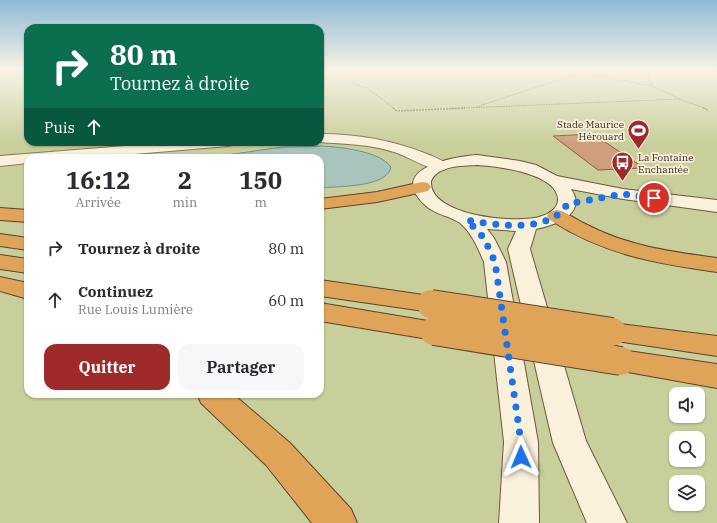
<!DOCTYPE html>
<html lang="fr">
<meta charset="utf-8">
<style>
body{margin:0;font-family:"IBM Plex Serif",serif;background:#f7f7f7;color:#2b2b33;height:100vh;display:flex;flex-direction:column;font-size:15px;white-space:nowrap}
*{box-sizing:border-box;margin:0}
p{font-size:13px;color:#7c7c81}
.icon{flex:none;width:22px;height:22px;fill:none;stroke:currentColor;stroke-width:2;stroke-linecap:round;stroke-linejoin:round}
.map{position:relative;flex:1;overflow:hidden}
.panel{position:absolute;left:24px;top:154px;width:300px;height:244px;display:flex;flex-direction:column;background:#fff;border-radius:12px;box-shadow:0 1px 3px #0004}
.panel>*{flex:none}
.guide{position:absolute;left:24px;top:24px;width:300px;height:122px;border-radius:12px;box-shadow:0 1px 3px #0004;background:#0b6e4f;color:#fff;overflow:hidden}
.buttons{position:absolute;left:669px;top:387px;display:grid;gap:8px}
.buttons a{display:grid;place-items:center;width:36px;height:36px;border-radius:8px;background:#fff;box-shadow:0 1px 3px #0004;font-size:20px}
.pin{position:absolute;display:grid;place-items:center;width:34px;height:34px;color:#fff;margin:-17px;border:2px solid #fff;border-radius:50%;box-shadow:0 1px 4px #0007}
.me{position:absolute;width:44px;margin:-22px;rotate:359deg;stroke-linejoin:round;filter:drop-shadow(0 0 3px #0008)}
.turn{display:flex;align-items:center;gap:14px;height:84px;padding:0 20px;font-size:18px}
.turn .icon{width:52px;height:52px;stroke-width:2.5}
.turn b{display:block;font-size:28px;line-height:34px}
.then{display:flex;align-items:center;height:38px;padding:0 20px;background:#0003;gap:8px;font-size:15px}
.eta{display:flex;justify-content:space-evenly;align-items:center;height:68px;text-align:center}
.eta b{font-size:24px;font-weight:700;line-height:28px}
.action{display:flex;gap:8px;margin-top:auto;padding:8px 20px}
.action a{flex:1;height:46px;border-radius:12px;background:#9e2a2b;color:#fff;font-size:16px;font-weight:700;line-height:46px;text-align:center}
.action a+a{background:#f7f7f7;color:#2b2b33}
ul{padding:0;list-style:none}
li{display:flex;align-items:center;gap:12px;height:52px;padding:0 20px}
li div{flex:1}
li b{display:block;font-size:15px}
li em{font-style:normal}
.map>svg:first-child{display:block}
.green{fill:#c9cf9b;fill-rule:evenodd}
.water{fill:#a9c4bc;stroke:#6f938a}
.building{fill:#cf9f7d;stroke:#8d5f41}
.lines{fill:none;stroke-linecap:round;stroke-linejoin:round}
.street-casing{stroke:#8d765c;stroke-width:2}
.secondary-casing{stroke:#6f573f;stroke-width:2}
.highway-casing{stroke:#5b4430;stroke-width:2}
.path-far1{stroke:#8d765c;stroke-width:1;stroke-dasharray:1.5 1;stroke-linecap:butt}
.path{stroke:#8d765c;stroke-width:1.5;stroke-dasharray:2 1;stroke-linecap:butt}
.street{fill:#faf1dc;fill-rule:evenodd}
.secondary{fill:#faf1dc;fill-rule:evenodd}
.highway{fill:#e0a458;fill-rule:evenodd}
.highway-bridge-casing{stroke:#5b4430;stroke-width:30;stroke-linecap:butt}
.highway-bridge{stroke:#e0a458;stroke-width:28}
.route{stroke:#1a73e8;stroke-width:7;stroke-dasharray:0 12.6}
.labels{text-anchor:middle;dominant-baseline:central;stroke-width:3.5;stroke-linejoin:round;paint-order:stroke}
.far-poi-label{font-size:10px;fill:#3d2e20;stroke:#f7eed8;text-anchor:end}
</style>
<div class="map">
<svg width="717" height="523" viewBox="0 0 717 523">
<rect width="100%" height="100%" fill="#f0e4c8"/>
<!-- green -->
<path class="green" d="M0 70H28V142H320V70H717V523H0ZM28 158H320V394H28ZM676 394H698V416H676ZM676 438H698V460H676ZM676 482H698V504H676Z"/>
<!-- water -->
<path class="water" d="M322 146C340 147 380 151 391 167 387 188 337 186 320 188V158H206L283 147Z"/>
<!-- building -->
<path class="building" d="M593 134 644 168 598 170 553 136Z"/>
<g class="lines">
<defs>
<path id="street" d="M320 134C357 134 392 140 427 154 434 157 444 160 448 166L446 169 440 171C424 167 409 157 394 152 369 144 345 144 319 142Z
M175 142H235L233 145 228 146 88 158H28V163L0 166V156Z"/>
<path id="secondary" d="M477 155 520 161 536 165 557 176 623 189 717 200V212L623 199 571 189C588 214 555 225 536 229L530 249 586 441 627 523H587L553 443 508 249 516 231 487 229 494 238 506 262 538 442 539 523H499L504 442 484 262C478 248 472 233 460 223 451 216 435 215 425 205 386 168 453 157 477 155ZM477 165C496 166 558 173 558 200 558 208 549 214 542 216 518 225 428 216 431 181 438 165 462 166 477 165Z"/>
<path id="highway" d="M422 182 428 183 431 187 428 191 377 202 320 209V199L377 192Z
M0 208 28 210V222L0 220Z
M557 210 564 212C616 244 657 250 717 258V272C654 263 605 255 550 220L547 216 550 212Z
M0 234 28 238V250L0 246Z
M0 255 28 259V273L0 269Z
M0 277 28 283V299L0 291Z
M320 280 431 296 440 298 443 304 440 310 431 312 320 296Z
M320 303 434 322 443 324 447 331 443 338 434 340 320 321Z
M612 323 717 336V356L603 339 599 332 603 325Z
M621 350 717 364V388L611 369 607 361 611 353Z
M197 394H233L290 443 351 509 357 523H312L266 465 201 403Z"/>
</defs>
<!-- street casing -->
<use href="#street" class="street-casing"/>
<!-- secondary casing -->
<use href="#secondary" class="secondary-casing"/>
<!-- highway casing -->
<use href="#highway" class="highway-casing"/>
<!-- path-far1 -->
<path class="path-far1" d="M365 70 346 73 355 85 367 88 395 109
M570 70 651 86
M680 99 706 109
M476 107 589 70
M441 109 680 99 652 86 646 70"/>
<!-- path -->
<path class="path" d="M393 108 397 111 465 108
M703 108 708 110"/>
<!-- street -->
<use href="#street" class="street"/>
<!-- secondary -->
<use href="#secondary" class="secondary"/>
<!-- highway -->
<use href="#highway" class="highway"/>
<defs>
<path id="highway-bridge" d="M431 304 612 332
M434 331 621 361"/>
</defs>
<!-- highway-bridge casing -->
<use href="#highway-bridge" class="highway-bridge-casing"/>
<!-- highway-bridge -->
<use href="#highway-bridge" class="highway-bridge"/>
</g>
<!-- sky -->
<linearGradient id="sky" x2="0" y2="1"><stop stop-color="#8fbad6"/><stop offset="0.49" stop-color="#f8f3e6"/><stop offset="1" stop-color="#f8f3e6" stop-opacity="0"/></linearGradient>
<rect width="717" height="143" fill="url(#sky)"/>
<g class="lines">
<!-- route -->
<path class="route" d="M521 457V442L495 262 484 238 467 220C494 225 551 234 567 204L623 194 654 198"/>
</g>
<!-- icons -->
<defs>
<symbol id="stadium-pin" viewBox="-11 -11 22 30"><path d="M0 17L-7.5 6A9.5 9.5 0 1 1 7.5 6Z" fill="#9e2a2b" stroke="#f7eed8"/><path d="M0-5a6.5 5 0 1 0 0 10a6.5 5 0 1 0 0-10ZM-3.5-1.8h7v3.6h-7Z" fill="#fff"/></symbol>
<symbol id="bus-pin" viewBox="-11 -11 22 30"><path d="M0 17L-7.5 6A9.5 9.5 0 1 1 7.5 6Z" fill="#9e2a2b" stroke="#f7eed8"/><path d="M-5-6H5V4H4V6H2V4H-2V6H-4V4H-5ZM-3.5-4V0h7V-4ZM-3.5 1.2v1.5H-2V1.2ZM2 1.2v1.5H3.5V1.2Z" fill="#fff"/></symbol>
</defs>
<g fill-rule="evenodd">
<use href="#stadium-pin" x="626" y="118" width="25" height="34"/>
<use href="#bus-pin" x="610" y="150" width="25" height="34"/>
</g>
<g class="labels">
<!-- far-poi labels -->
<g class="far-poi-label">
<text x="624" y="124">Stade Maurice<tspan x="624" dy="12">Hérouard</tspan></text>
<text x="638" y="157" text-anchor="start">La Fontaine<tspan x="638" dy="12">Enchantée</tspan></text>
</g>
</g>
</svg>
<div class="buttons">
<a><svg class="icon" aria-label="sound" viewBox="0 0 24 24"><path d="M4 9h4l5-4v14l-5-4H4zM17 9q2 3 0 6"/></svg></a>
<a><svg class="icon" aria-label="search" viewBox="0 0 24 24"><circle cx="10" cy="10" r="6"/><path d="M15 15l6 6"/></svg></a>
<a><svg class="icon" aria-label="layers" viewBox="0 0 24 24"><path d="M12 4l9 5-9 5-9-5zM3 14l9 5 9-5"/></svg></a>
</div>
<div class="pin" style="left:654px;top:198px;background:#d93025"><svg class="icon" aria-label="arrive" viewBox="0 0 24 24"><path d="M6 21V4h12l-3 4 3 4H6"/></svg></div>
<svg class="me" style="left:521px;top:457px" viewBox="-20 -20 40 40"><path d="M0-17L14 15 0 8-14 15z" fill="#1a73e8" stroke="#fff" stroke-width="4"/></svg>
<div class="guide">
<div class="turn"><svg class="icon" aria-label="right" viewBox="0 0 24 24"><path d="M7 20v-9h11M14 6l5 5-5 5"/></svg><div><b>80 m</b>Tournez à droite</div></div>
<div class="then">Puis<svg class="icon" aria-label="ahead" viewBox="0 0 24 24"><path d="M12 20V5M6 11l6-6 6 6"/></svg></div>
</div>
<section class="panel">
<div class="eta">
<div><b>16:12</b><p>Arrivée</p></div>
<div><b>2</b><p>min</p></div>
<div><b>150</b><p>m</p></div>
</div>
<ul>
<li><svg class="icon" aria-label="right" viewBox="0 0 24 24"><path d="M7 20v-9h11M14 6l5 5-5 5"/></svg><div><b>Tournez à droite</b></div><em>80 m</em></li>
<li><svg class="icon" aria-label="ahead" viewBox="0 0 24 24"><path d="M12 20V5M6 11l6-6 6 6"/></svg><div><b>Continuez</b><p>Rue Louis Lumière</p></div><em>60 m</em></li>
</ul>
<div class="action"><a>Quitter</a><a>Partager</a></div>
</section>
</div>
